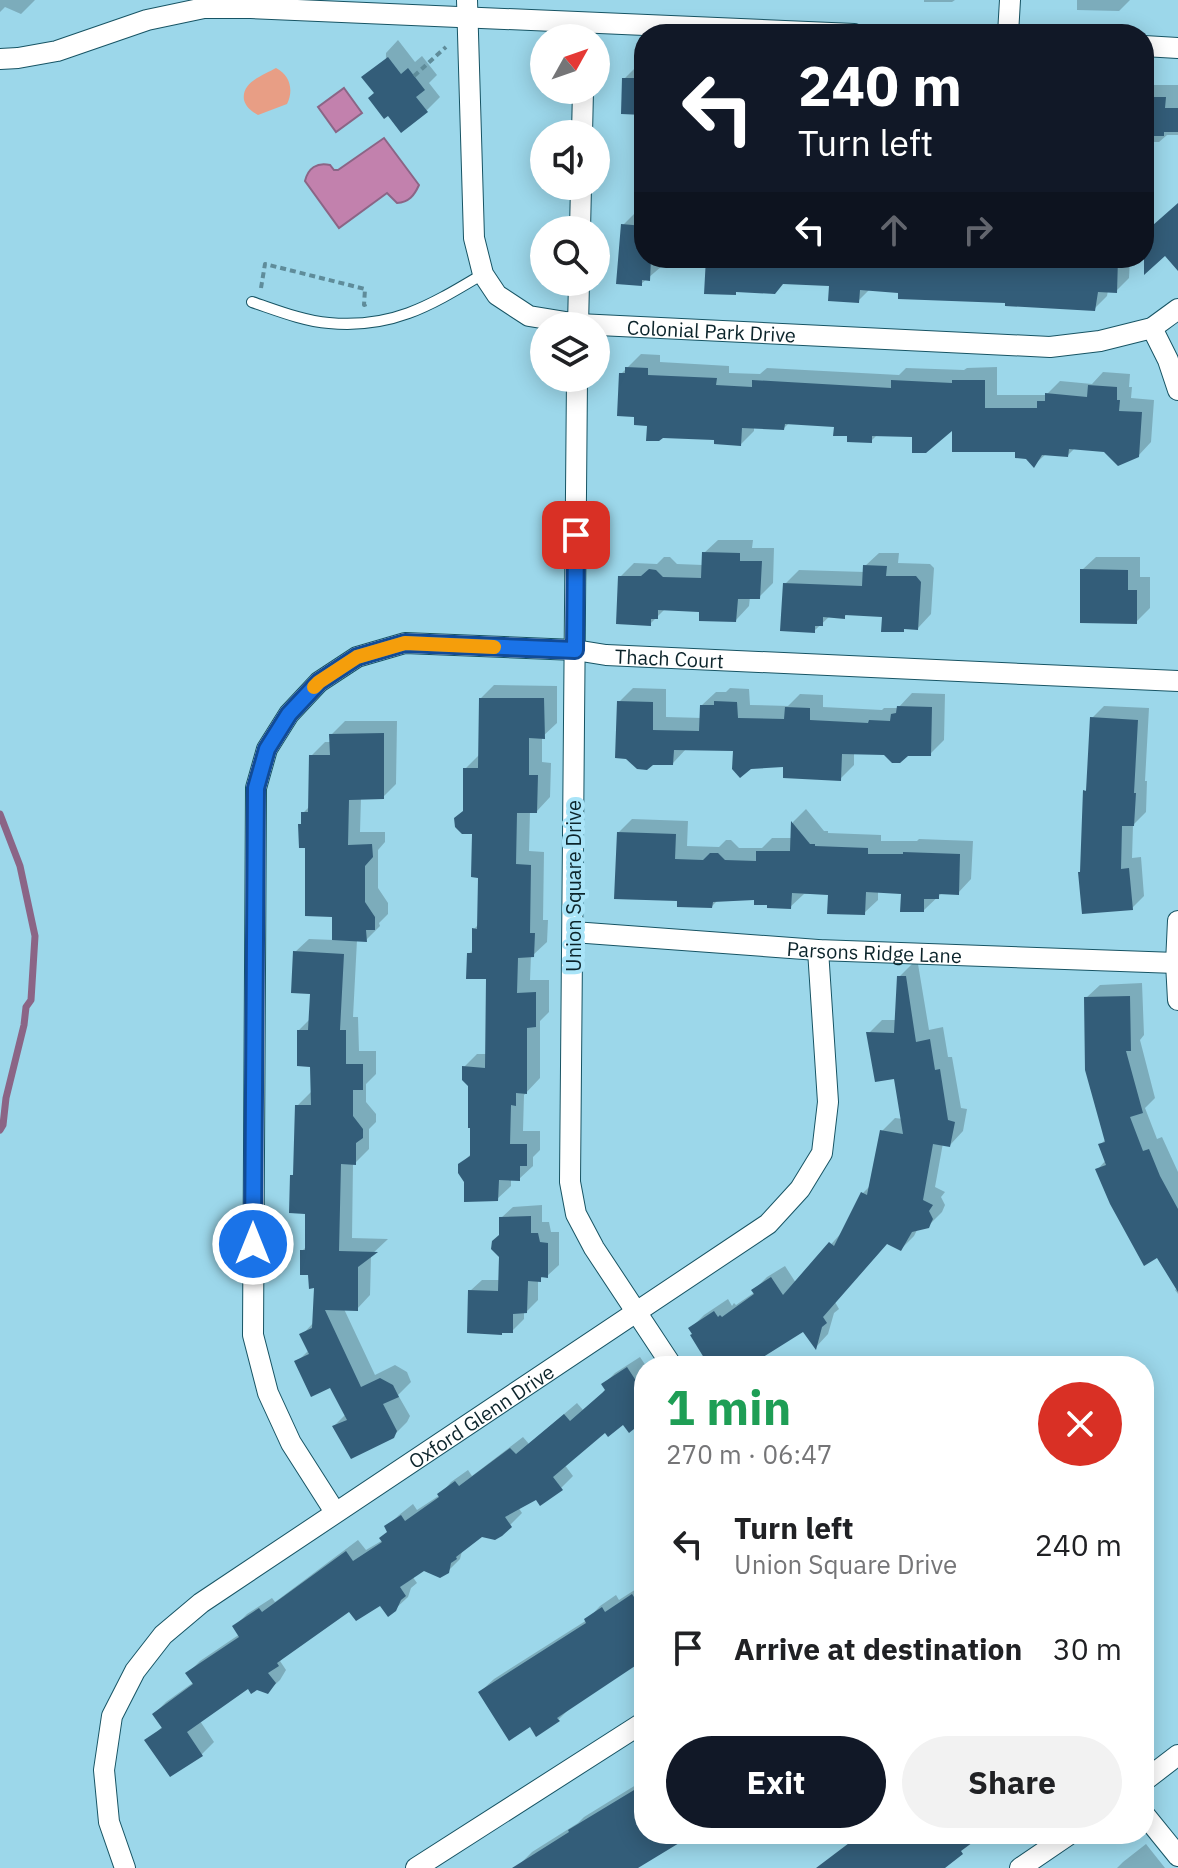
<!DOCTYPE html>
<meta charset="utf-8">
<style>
body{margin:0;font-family:"IBM Plex Sans",sans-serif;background:#f2f2f2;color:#202124;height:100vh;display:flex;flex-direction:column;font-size:30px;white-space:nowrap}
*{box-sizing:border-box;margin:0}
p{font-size:26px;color:#757577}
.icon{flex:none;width:44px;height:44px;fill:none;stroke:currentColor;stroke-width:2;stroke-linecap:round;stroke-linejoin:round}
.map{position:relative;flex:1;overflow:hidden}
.details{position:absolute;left:634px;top:1356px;width:520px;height:488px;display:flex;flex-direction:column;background:#fff;border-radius:32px;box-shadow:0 4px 20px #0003}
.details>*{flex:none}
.top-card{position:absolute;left:634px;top:24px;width:520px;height:244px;border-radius:32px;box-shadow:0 4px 20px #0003;background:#111827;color:#fff;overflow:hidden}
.needle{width:52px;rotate:50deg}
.tools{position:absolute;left:530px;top:24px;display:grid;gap:16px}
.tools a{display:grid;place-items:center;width:80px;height:80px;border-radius:50%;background:#fff;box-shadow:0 4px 20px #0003;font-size:40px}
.pin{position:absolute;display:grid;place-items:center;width:68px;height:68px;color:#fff;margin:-34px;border-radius:16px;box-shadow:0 4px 12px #0006}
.me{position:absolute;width:88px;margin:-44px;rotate:0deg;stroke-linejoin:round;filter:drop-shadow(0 0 6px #0008)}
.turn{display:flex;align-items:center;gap:28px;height:168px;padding:0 32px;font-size:36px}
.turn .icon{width:104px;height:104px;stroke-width:2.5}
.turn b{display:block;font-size:56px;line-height:68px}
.lanes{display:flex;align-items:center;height:76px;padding:0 32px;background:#0003;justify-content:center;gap:40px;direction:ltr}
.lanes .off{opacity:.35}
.round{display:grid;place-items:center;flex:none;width:84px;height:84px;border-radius:42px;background:#f2f2f2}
.summary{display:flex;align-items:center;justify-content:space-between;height:136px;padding:0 32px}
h1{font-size:48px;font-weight:700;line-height:60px;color:#1e9e55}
.cta{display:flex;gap:16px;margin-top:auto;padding:16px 32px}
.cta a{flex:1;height:92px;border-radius:48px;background:#111827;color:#fff;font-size:32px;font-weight:700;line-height:92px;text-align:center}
.cta a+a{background:#f2f2f2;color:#202124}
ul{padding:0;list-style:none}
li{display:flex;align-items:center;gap:24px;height:104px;padding:0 32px}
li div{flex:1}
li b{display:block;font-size:30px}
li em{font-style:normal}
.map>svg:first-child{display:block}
.green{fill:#e89e85}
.water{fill:#c281ad;stroke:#8b6586;stroke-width:2}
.shadow{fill:#0003}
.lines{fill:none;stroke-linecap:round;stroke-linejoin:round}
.stream{stroke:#8b6586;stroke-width:7}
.building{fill:#335d79}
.service-casing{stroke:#175464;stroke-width:12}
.minor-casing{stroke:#175464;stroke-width:22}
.path{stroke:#5f8c9a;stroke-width:4;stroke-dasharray:6 4;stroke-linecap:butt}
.service{stroke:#fff;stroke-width:10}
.minor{stroke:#fff;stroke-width:20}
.route-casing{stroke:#114b97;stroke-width:20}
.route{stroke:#1a73e8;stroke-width:14}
.slow{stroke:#f59e0b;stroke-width:14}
.labels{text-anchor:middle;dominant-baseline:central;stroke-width:8;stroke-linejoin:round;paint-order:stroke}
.street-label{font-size:20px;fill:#0c242b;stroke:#a9e4f8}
</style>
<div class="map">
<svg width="1178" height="1868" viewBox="0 0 1178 1868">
<rect width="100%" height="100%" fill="#9cd7ea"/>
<!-- green -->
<path class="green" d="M276 68C290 75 294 90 287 104L258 115C251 111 246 107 244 100 241 82 264 75 276 68Z"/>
<!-- water -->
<path class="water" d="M344 88 362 113 336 132 318 107Z
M384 138 419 185C414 196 409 202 397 203L387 193 339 228 305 181C308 168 317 162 330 165L334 170H338Z"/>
<!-- shadow -->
<path class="shadow" d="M0 0H35L21 14 5 7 0 12Z
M924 0H955L952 2H924Z
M1077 0H1130L1119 11 1077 10Z
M398 40 415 62 422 56 437 75 429 83 440 97 427 110 401 130 385 108 386 53Z
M637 66H644V112L624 79Z
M1144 85H1178V135H1167L1159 142H1144Z
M636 212 644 213V258H1130L1129 278 1116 291 1108 290 1107 296 1094 309 870 289 858 301 831 284 785 282 738 290 735 293 708 266H662L641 284 623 225Z
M641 354 660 355V362L729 366V373L760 374 767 368 899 375 906 368 964 370 967 368 997 367V395H1046L1060 381 1092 384 1103 372 1130 374 1129 387H1132L1131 398 1154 400 1151 442 1138 456 1105 450 1075 448 1068 455 1046 454 1034 465 1017 450 954 426 914 435 878 434 871 441 849 435 836 425 790 422 784 428 754 427V431L741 444 649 424 636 416 621 374Z
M718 540H753L752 548H774L773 583 759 597H750L749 606 736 620 701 610 666 608 650 624 620 577 634 563 657 564 664 557H670L677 564 703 565 704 553Z
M879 553H899L898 563 930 564 934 568 931 614 918 628 906 627 903 630 884 615 848 613 844 617 830 616 814 631 785 584 799 570 865 572V566Z
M1096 557H1140V577H1150V608L1136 622 1082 570Z
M494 685 557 686V723L542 737V762L551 763 550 797 537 811H530L529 851 544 852 543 920H548L547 942 533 955H531L530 980H549V1012L540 1021V1078L524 1095 523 1131H540V1150L533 1157V1166L519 1179H511V1186L497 1199 466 1181 460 1165 472 1153 470 1086 464 1067 477 1054H487L488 977 469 954 474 949V929L479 924 480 876 474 832 465 811V769L480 754 481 698Z
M633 688 666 689V717L702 718V705L716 692H726L730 688 749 689 750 705 788 706 800 694 823 695V707L882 710 884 708H898L912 693 945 694 944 740 930 754 854 752V765L840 779 785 765 735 749H686L673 763 619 702Z
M1104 706 1149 708 1145 781H1147L1146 812 1133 825 1132 858 1141 857 1144 896 1132 908 1085 791 1088 789 1092 718Z
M345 721H397L396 784 383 797 361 798 360 832H385V842L378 850V888L388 903V914L379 923 380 926 366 940H357L353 1017H358L359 1051H376V1074L366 1084V1102L376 1114V1122L369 1129V1149L355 1163H353L352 1238 388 1239 371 1255 370 1295 357 1309H344L375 1375 395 1365 407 1372 411 1382 398 1395 410 1416 407 1422 393 1436 334 1426 346 1414 331 1385 297 1362 309 1350 302 1335 314 1322 316 1286 302 1251 307 1246V1212L292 1176 295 1172 297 1106 311 1092 312 1065 299 1030 310 1019 312 992 295 952 309 939 334 940V915L300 825 303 822V813L310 806 311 756 325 742H332L331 735Z
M806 809 824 831H828V833L881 835V841H917L919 839 973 841 971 879 958 893 943 892 924 910 903 892 878 891V900L864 913 830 893 804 894 790 907 756 898 718 900 712 906 679 899 619 832 632 819 688 821 687 846 719 847 726 840H731L739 848H762L772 838H793V822Z
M912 964H918L929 1030 943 1027 948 1057H952L961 1108 967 1109 963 1131 950 1145 943 1143 935 1187 945 1192 941 1197 945 1205 942 1212 928 1226 918 1228 914 1236 901 1249 888 1242 835 1302 839 1309 834 1313 828 1334 816 1347 803 1329 717 1366H712L691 1328 704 1315 728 1299 732 1306 734 1303 736 1305 755 1292 754 1290 767 1277 785 1266 796 1283 844 1230 863 1193 871 1185 882 1131 895 1118 903 1119 896 1076 869 1033 882 1020H897L899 977Z
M1142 983 1144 1035 1140 1040 1155 1098 1145 1108 1157 1139 1162 1137 1178 1172V1294L1175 1290 1178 1288 1098 1169 1106 1160 1100 1145 1106 1139 1086 998 1100 985Z
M542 1205V1222H549L551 1232H559V1265L547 1276H544L538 1280V1300L527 1311H524V1319L512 1331 470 1291 482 1280H500L501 1218 513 1207Z
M640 1357 646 1366H644V1430L623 1422 606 1430 564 1464 573 1476 561 1488 536 1497 518 1507 522 1513 500 1535H482L462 1551 460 1559 448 1571 424 1569 412 1576 417 1583 411 1588 408 1597 395 1609 380 1603 350 1609 290 1651 280 1661 286 1670 280 1680 267 1692 248 1686 200 1721 214 1742 202 1754 170 1774 147 1741 163 1726 154 1714 166 1702 194 1682 188 1673 200 1661 240 1634 235 1626 247 1614 272 1598 275 1602 358 1540 366 1550 383 1540 389 1530 387 1527 399 1515 413 1504 417 1510 440 1495 451 1482 468 1470 472 1476 523 1437 529 1444 577 1403 583 1410 607 1390 603 1385 615 1373Z
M644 1584V1658L572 1706 558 1720 531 1725 480 1692 494 1679 587 1620 600 1606 616 1595 619 1600Z
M644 1780V1834H688L635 1868H520L518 1866 532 1852 578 1823 584 1817Z
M1146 1844 1165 1868H1117L1123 1862Z"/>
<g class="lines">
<!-- stream -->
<path class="stream" d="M0 814 20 866 35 936 31 1000 26 1007 24 1025 6 1098 3 1125 0 1130"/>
</g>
<!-- building -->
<path class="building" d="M388 57 401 74 408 68 425 90 416 97 428 112 401 133 388 116 384 119 368 98 374 93 361 77Z
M622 78H644V115L621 114Z
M1144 97H1166L1165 108H1178V132H1164V136H1144Z
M1178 203V271L1165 256 1144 275V233Z
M621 224 644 226V258H651L650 281 642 280V286L616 284Z
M706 258H923L1008 260 1009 258H1118L1117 293 1098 292 1095 311 1005 306V303L898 299V293L860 290 859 303 828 301 829 286 783 284 775 294 736 292V295L704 294Z
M625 367 648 368V375L717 378 716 385 752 387V380L891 388V380L952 383V380H985V408H1037V401H1045V393L1087 397 1088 385 1117 387V400H1120L1119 411 1142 412 1139 457 1118 466 1104 452 1069 449 1068 457 1042 455 1034 468 1026 459 1015 458V452H952V431L926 453H912V437L872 436V443L847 442V436H833L834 427 785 424 784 430 742 428 741 446 714 444V440L663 438 659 441H646L647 426 634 425V417L617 416 619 373H625Z
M702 552 740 553V561H762L760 599H738L736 622 699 621V612L658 610V619H651V626L616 624 618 576H641L649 569 656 570 663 577 701 578Z
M863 565 887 566 886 576H916L921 582 918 630 904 629V632H881L882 617 845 615V619L823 617V626H815V633L780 631 783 583 862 586Z
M1080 569 1128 570V590H1137V624L1080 623Z
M479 698H544L545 739 529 738V775H538L537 813H517L516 864 531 865 530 933H535L534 957 518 958 517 993 536 992V1027L527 1028V1094L516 1093V1106L511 1105 510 1144H527V1166H520V1181L499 1180 498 1201 464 1202V1182L458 1173V1164L470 1156V1128H468V1086L462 1080V1066L485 1068 486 979H466L467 953H472V928L477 929 478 878 471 877 472 834H462L455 827 454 818 463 811V768H478Z
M617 701 653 702V730L699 731 700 705H714V701L737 702 738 718 784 719 785 707 810 708V720L868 723 869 720 890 721 891 714 896 713 897 706 932 707 931 756H908L900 763H892L884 755 842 754 841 781 783 778V767L751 769 740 778 732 769 733 751 674 750 673 765H653L647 770 637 769 626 759 615 758Z
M1090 717 1138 720 1134 793H1136L1134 826H1122L1121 869 1129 868 1133 910 1082 914 1078 872H1080L1083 790 1086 791Z
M384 733V799L349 800 348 845 372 844 373 857 365 866V902L375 917V930H366L367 942 332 940V917L305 916V848H299L298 824H301V812H308L309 755H330L329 734Z
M791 821 810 844H815V846L868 848V854H903V852L960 854 959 895 939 894V899H924V912H900L901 894 866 892 865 915 827 914 828 895 792 893 791 909 767 908V905H754V900L713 902 712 908 677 907V901L614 899 617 832 676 834 675 859 703 860 710 853H718L725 860 756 861V851H790Z
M293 951 344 954 340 1030H346V1064H363V1090H353V1116L363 1129V1138L356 1143V1165L341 1164 339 1251 378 1252 358 1267V1311L325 1310 361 1387 380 1378 393 1385 399 1397 383 1404 397 1431 394 1438 351 1459 332 1426 347 1420 330 1388 311 1397 294 1361 309 1354 299 1334 312 1328 314 1288 309 1289 308 1275H300V1250H305V1214L289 1213 290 1175H293L295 1105H311L310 1067 297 1066V1030H308L310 994 291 993Z
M897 976H906L916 1042 930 1039 935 1070 940 1069 948 1120 955 1122 950 1147 933 1144 923 1200 933 1205 929 1211 933 1219 931 1223 929 1228 912 1232 901 1251 887 1244 823 1317 827 1323 822 1327 816 1350 803 1332 749 1366H709L690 1335 692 1334 688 1328 714 1311 718 1317 720 1315 722 1317 754 1294 751 1290 771 1277 783 1295 829 1242 834 1246 861 1192 867 1195 880 1130 903 1134 894 1079 875 1082 866 1032 894 1033Z
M1130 996 1131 1051H1126L1143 1113 1130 1117 1143 1151 1149 1149 1160 1176 1178 1209V1292L1157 1258 1144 1266 1110 1204 1095 1169 1106 1165 1098 1144 1105 1142 1085 1070 1084 997Z
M531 1216V1233H538L540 1242 548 1243V1278L541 1277V1282L528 1281 527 1313 513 1314V1333H502V1335L467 1333 468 1290 498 1291 499 1257 491 1249 492 1241 499 1235V1217Z
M627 1367 644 1393V1432L634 1429 629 1433 623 1425 608 1437 605 1433 553 1477 563 1490 540 1506 536 1500 505 1517 512 1527 502 1536 495 1540 482 1537 456 1557 457 1559 451 1563 449 1573 440 1578 424 1571 400 1587 406 1596 401 1600 396 1611 388 1617 380 1606 356 1621 349 1612 277 1663 279 1666 268 1673 276 1683 268 1694 257 1690 251 1694 248 1689 187 1732 203 1756 170 1777 144 1740 162 1728 152 1714 193 1684 185 1673 239 1637 232 1626 259 1608 262 1612 346 1551 353 1561 382 1542 379 1538 387 1532 384 1526 401 1515 405 1521 439 1497 437 1494 455 1481 459 1486 510 1448 516 1454 564 1414 570 1421 602 1393 605 1390 601 1384Z
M644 1589V1660L557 1718 560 1721 536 1737 530 1727 509 1741 478 1692 586 1623 584 1619 602 1607 605 1612 632 1594 634 1597Z
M644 1784V1834H694L638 1868H512L569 1832 568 1830Z
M861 1834H984L961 1851 963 1854 945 1868H816Z"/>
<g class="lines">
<defs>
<path id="service" d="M252 302C276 310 303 321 329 323 393 329 431 305 483 274"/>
<g id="minor">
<path id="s1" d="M467 0 474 238 483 274 497 295 529 316 578 324 1050 347 1100 341 1152 328 1178 309"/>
<path d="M1008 34 1010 0"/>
<path d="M1144 46 1178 48"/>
<path d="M0 59 18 58 57 51 147 20 204 8H251L854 34"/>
<path d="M582 134 583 90"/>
<path d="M580 230 581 186"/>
<path d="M578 326 579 282"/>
<path d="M1152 328 1168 360 1178 390"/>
<path d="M577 378 570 1182 576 1214 594 1248 672 1366"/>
<path d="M1178 921 1176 963 1178 1000"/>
<path id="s2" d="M573 932 818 950 1176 963"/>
<path id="s3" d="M335 1512 291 1443 268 1393 253 1335 256 788 267 749 289 714 319 682 357 657 405 643 575 650 606 655 1178 681"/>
<path d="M1144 1781 1178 1755"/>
<path d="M1144 1814 1178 1856"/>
<path id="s4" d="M125 1868 109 1822 104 1770 112 1716 135 1671 163 1635 201 1603 768 1224 800 1189 822 1153 828 1102 818 950"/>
<path d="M416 1868 644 1722"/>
<path d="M1020 1868 1070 1834"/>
</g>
</defs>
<!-- service casing -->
<use href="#service" class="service-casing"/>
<!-- minor casing -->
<use href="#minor" class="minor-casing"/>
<!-- path -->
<path class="path" d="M414 76 446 47
M261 288 265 264 365 289 364 305 367 304"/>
<!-- service -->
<use href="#service" class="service"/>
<!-- minor -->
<use href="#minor" class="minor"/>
</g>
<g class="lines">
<defs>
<path id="route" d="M253 1244 256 788 267 749 289 714 319 682 357 657 405 643 575 650 576 535"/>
</defs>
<!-- route casing -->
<use href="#route" class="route-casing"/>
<!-- route -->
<use href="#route" class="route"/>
<!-- slow -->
<path class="slow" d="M314 687 319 682 357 657 405 643 494 647"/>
</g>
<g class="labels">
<!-- street labels -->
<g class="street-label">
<text stroke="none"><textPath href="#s1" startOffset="522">Colonial Park Drive</textPath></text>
<text stroke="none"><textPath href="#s3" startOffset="1230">Thach Court</textPath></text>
<text transform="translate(573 886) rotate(-90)">Union Square Drive</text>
<text stroke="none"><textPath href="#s2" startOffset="302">Parsons Ridge Lane</textPath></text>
<text stroke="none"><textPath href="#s4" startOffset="638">Oxford Glenn Drive</textPath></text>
</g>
</g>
</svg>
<div class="tools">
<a><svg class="needle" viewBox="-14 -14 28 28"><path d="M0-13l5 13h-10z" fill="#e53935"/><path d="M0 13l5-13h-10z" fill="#757577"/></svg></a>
<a><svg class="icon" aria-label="sound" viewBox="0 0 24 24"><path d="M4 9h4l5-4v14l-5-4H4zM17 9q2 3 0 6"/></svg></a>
<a><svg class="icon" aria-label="search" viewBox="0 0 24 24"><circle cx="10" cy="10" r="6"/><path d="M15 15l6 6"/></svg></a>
<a><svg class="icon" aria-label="layers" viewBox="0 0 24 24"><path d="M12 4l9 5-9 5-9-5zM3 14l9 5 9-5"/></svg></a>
</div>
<div class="pin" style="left:576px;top:535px;background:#d93025"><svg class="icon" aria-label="arrive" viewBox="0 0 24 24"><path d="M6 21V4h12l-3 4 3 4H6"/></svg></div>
<svg class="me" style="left:253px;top:1244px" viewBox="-20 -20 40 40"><circle r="17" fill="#1a73e8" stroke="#fff" stroke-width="3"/><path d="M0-11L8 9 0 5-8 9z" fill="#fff"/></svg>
<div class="top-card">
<div class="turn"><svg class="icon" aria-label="left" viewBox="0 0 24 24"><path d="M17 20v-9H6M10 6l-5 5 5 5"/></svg><div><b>240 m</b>Turn left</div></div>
<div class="lanes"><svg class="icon" aria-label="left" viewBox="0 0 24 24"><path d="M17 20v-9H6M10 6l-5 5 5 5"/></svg><svg class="icon off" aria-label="ahead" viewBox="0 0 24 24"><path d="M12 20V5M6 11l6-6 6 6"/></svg><svg class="icon off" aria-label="right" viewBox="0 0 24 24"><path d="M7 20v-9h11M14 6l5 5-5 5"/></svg></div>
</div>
<section class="details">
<div class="summary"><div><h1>1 min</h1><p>270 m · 06:47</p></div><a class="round" style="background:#d93025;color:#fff"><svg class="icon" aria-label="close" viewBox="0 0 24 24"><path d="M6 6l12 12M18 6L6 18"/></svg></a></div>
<ul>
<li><svg class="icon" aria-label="left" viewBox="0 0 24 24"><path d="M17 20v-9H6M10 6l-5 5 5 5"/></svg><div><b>Turn left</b><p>Union Square Drive</p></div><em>240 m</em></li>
<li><svg class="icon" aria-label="arrive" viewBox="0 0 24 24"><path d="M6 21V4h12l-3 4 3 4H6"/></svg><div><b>Arrive at destination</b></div><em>30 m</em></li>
</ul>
<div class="cta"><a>Exit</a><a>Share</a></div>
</section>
</div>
